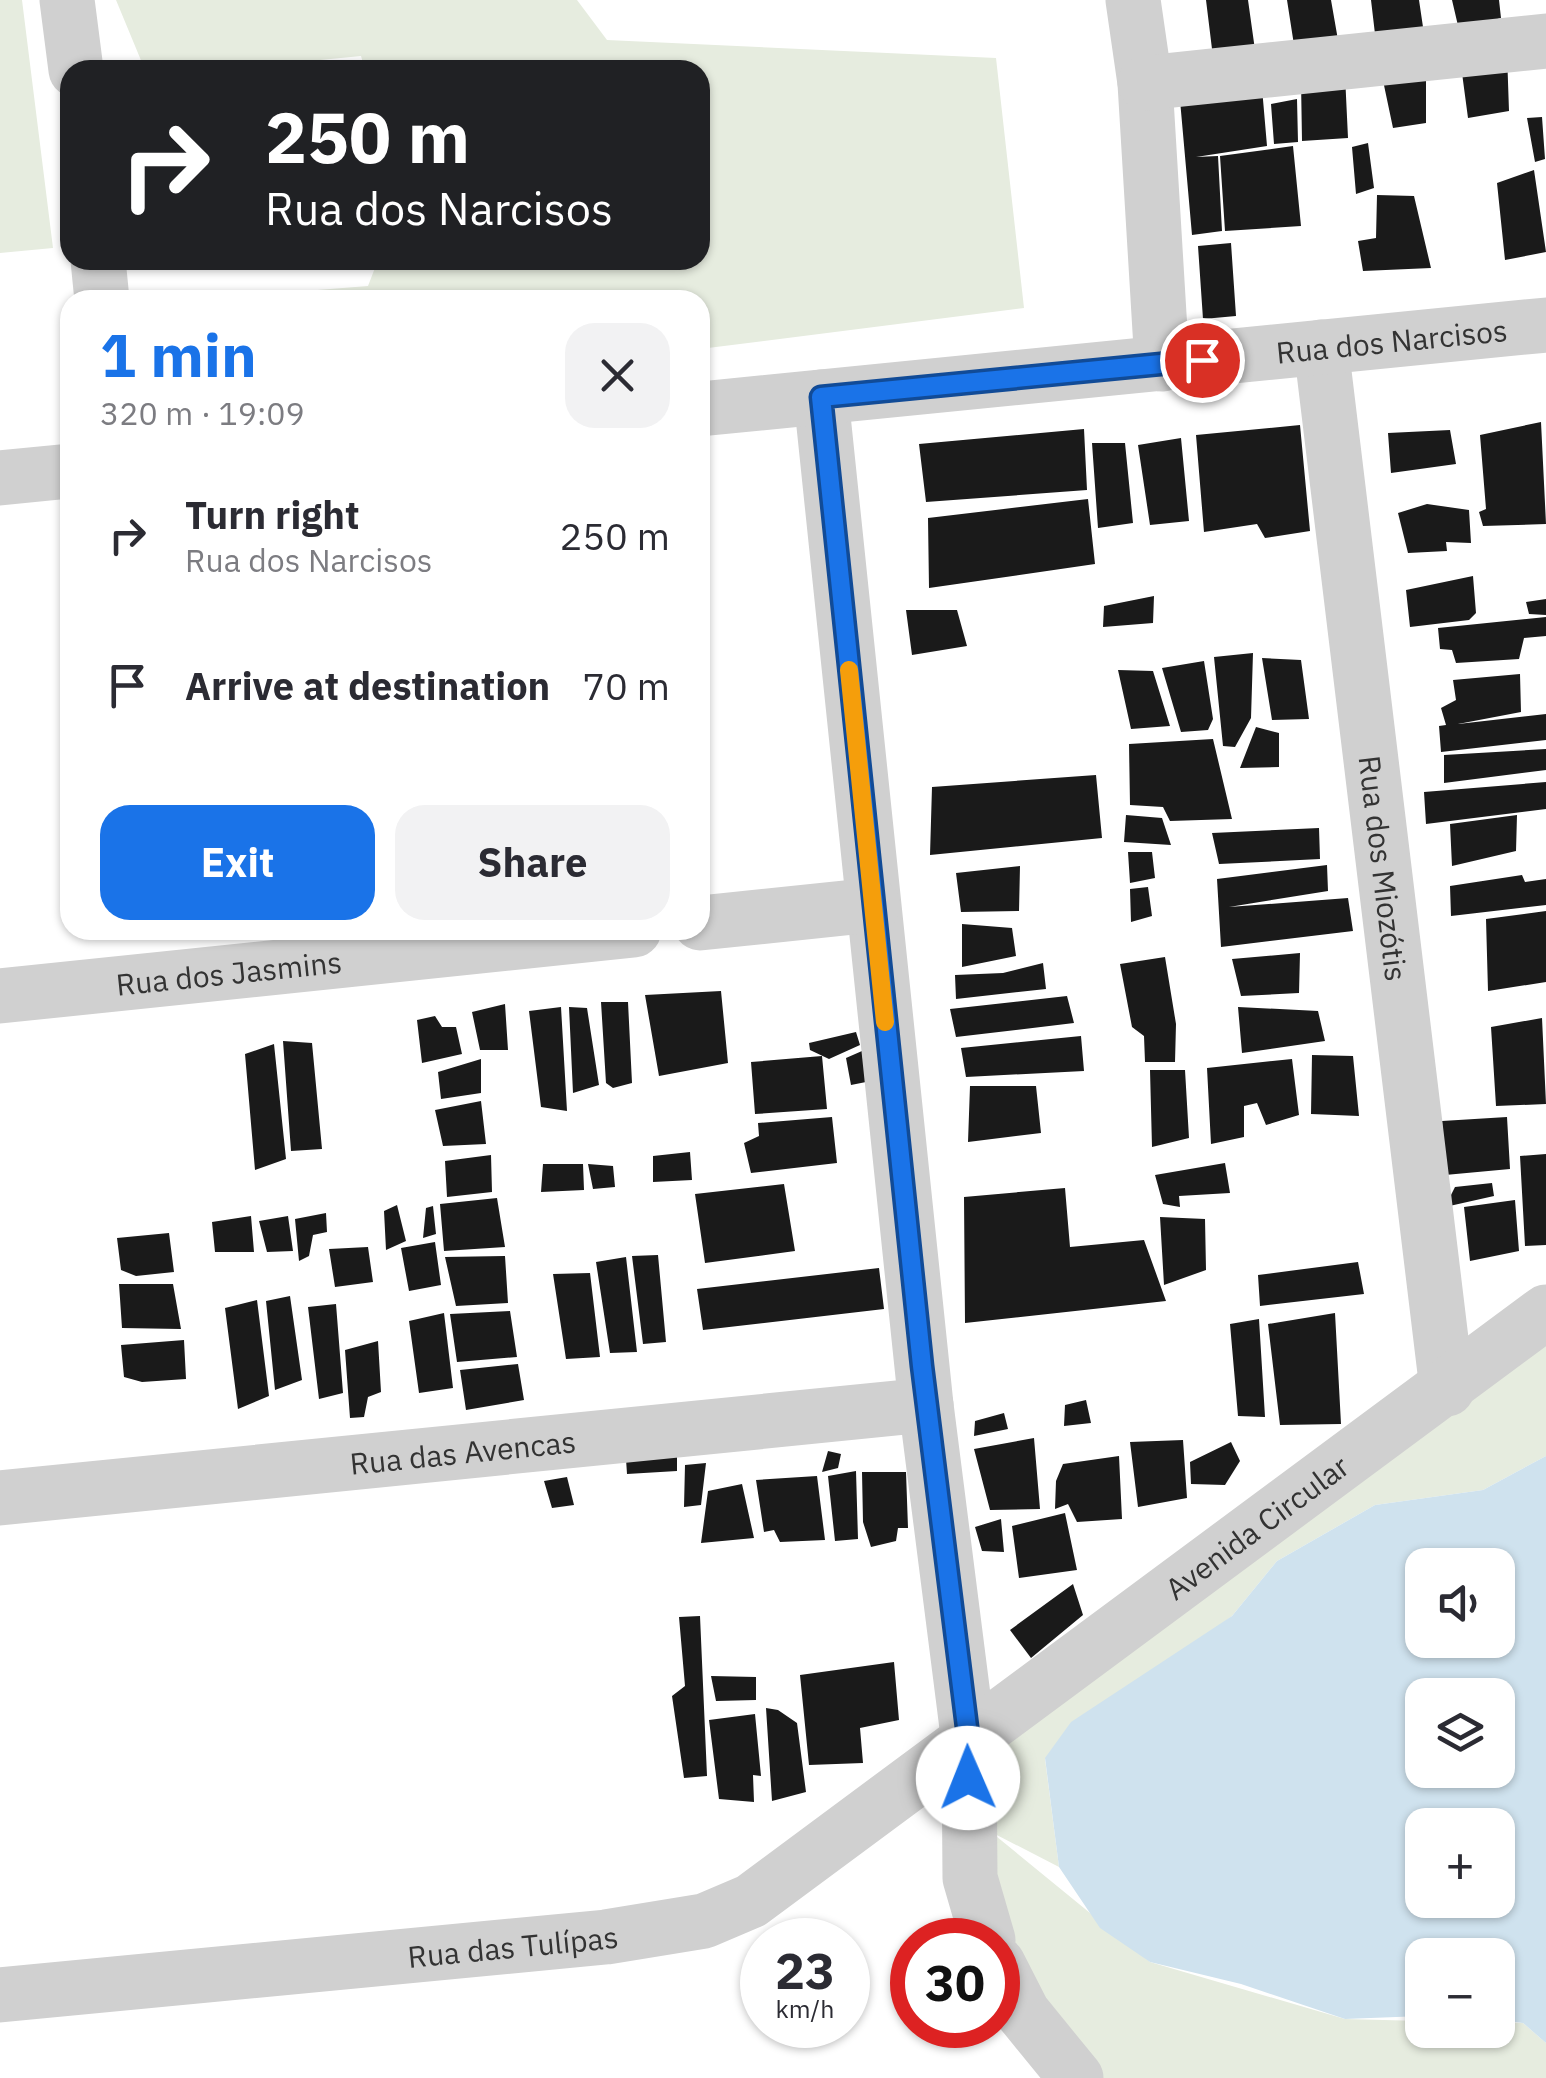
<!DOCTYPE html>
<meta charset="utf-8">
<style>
body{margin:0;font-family:"IBM Plex Sans",sans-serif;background:#f2f2f3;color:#2b2b33;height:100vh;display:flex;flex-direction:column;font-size:38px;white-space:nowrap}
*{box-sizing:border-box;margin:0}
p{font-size:32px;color:#7c7c81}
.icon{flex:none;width:55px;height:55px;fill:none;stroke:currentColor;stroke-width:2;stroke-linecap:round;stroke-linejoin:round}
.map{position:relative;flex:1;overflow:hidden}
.sheet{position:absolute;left:60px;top:290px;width:650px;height:650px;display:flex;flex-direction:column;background:#fff;border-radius:30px;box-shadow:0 2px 8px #0004}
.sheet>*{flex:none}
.top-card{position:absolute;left:60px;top:60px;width:650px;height:210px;border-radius:30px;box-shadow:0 2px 8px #0004;background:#202124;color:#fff;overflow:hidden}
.tools{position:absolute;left:1405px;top:1548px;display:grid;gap:20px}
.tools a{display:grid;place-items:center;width:110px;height:110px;border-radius:20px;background:#fff;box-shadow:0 2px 8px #0004;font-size:50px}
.speed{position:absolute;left:740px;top:1918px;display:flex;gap:20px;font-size:50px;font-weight:700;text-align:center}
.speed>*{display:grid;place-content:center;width:130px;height:130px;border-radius:50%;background:#fff;box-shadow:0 2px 8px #0004;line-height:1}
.speed small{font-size:25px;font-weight:400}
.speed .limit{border:15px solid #d22;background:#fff;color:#111}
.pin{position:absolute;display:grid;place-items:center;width:85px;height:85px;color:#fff;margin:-42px;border:5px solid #fff;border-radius:50%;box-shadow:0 2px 10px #0007}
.me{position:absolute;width:110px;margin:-55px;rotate:359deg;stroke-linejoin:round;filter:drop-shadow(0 0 8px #0008)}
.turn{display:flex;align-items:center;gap:35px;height:210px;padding:0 40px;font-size:45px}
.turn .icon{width:130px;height:130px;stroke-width:2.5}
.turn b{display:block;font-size:70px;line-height:85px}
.round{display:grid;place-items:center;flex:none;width:105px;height:105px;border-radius:30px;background:#f2f2f3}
.headline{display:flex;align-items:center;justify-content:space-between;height:170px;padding:0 40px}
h1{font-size:60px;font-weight:800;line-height:75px;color:#1a73e8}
.primary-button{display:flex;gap:20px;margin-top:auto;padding:20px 40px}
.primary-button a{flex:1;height:115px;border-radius:30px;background:#1a73e8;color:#fff;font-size:40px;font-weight:800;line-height:115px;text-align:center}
.primary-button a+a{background:#f2f2f3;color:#2b2b33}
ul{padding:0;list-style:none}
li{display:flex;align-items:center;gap:30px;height:150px;padding:0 40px}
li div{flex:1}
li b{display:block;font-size:38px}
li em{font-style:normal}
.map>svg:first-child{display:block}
.green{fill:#e6ecdf}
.water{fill:#cfe2ee;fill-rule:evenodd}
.building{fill:#1a1a1a}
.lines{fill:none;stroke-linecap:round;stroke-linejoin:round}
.minor{stroke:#d0d0d0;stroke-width:55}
.route-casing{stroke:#114b97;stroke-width:25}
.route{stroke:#1a73e8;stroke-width:18}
.slow{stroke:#f59e0b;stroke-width:18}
.labels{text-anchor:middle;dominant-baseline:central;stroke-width:10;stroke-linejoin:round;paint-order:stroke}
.street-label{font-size:30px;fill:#333;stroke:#fff}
</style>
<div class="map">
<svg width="1546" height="2078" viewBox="0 0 1546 2078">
<rect width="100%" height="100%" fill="#fff"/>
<!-- green -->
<path class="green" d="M0 0H22L53 248 0 253Z
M116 0H577L607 40 996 58 1024 308 700 349V300H189L368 286 378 260H700V70H365L361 56 220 70H145Z
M1546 1314V1456L1483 1490 1375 1505 1277 1561 1232 1616 1045 1759 1059 1867 991 1832 1150 1962 1345 2019 1422 2021V2030H1498V2022L1523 2023 1546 2043V2078H1085L1043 2037 967 1813 986 1827 1003 1729Z"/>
<!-- water -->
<path class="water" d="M1546 1456V2043L1523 2023 1498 2020V1955H1422V2016L1345 2019 1241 1984 1150 1962 1100 1928 1059 1867 1045 1758 1071 1722 1232 1616 1277 1561 1375 1505 1483 1490ZM1422 1565H1498V1640H1422ZM1422 1695H1498V1770H1422ZM1422 1825H1498V1900H1422Z"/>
<!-- building -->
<path class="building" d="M1206 0H1248L1255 50 1212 49Z
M1287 0H1331L1338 40 1294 45Z
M1371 0H1419L1423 27 1375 34Z
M1452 0H1499L1501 18 1459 30Z
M1507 53 1509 111 1468 118 1460 58Z
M1426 70V123L1393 128 1381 71Z
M1345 75 1348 138 1302 141 1301 81Z
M1262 88 1267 146 1196 157 1218 156 1222 231 1192 235 1180 100Z
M1297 99 1298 142 1274 144 1271 104Z
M1542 117 1545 159 1535 162 1527 118Z
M1368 143 1374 188 1356 194 1352 147Z
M1293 146 1301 226 1225 231 1220 156Z
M1534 170 1546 252 1505 260 1497 183Z
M1377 195 1414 196 1431 268 1363 271 1358 241 1376 238Z
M1231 243 1236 316 1203 319 1198 246Z
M1541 422 1546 524 1483 526 1479 512 1486 509 1480 435Z
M1300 425 1310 531 1265 538 1257 524 1204 532 1196 435Z
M1084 429 1087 490 926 502 919 444Z
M1450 430 1456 464 1391 473 1388 433Z
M1181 438 1189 521 1150 525 1138 445Z
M1092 443H1125L1133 523 1098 528Z
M1088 499 1095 564 929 588 928 518Z
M1427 504 1469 510 1471 543 1446 542 1447 551 1408 553 1398 513Z
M1473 576 1476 613 1469 620 1410 627 1406 590Z
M1154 596 1153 623 1103 627 1104 606Z
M1546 599V615L1529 614 1526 602Z
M906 610H957L967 646 912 655Z
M1546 617V636L1524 638 1519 659 1456 663 1452 650 1440 649 1438 628Z
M1253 653 1251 718 1235 747 1223 746 1214 657Z
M1262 658 1301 660 1309 719 1272 720Z
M1204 661 1213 719 1208 730 1181 732 1162 668Z
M1118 670 1153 671 1170 726 1131 729Z
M1520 674 1521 712 1458 724 1546 714V740L1441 752 1439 726 1446 725 1441 708 1456 700 1453 680Z
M1256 727 1279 733V767L1240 768Z
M1213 739 1232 819 1170 821 1163 807 1130 805 1129 744Z
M1546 749V770L1444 783V755Z
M1096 775 1102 838 930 855 932 787Z
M1546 782V809L1426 824 1424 792Z
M1126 815 1162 818 1171 845 1124 842Z
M1517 815 1516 851 1452 866 1450 824Z
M1319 828 1320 859 1219 864 1212 833Z
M1128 852H1152L1155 878 1130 883Z
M1327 865 1328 891 1229 907 1348 898 1353 931 1221 947 1217 879Z
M1020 866 1019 911 961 912 956 873Z
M1522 875 1525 882 1546 879V905L1451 916 1450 886Z
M1148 887 1152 916 1131 922 1130 889Z
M1546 911V982L1488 991 1486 919Z
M962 924 1012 928 1016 956 962 967Z
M1300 953 1299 993 1241 996 1232 959Z
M1165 957 1176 1024 1175 1062H1145L1144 1036 1132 1027 1120 964Z
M1043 963 1046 989 956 999 955 975 1003 973Z
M721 991 728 1063 659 1076 645 995Z
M1067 996 1074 1023 956 1037 950 1009Z
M601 1002H628L632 1083 613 1088 606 1083Z
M505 1004 508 1050H480L472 1012Z
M561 1007 567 1111 541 1107 529 1011Z
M569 1007 587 1008 599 1085 573 1093Z
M1238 1007 1318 1011 1325 1041 1242 1053Z
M435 1016 442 1027H456L462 1054 422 1063 417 1020Z
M1542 1018 1546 1104 1496 1106 1491 1027Z
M856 1032 860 1045 829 1059 810 1050 809 1043Z
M1081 1036 1084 1071 966 1077 961 1048Z
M283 1041 312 1043 322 1149 291 1151Z
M274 1044 286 1159 255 1170 245 1054Z
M862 1051 866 1082 851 1085 846 1058Z
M1312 1055 1353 1056 1359 1116 1311 1114Z
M822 1056 827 1109 755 1114 751 1062Z
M481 1059V1093L441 1099 438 1072Z
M1292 1059 1299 1115 1266 1125 1257 1103 1244 1106V1137L1211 1144 1207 1068Z
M1150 1070H1185L1189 1138 1152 1147Z
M970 1086H1036L1041 1133 968 1142Z
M481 1101 486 1144 443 1146 435 1110Z
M832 1117 837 1163 751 1173 744 1143 759 1136 758 1123Z
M1507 1117 1510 1169 1445 1175 1442 1121Z
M690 1152 692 1180 653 1182V1156Z
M1546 1154V1245L1525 1246 1520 1156Z
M491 1155 492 1192 447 1197 445 1161Z
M1225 1163 1230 1193 1179 1196 1180 1207 1163 1204 1155 1175Z
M543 1164H583L584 1190 541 1192Z
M588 1164 613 1166 615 1187 593 1189Z
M1492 1183 1494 1196 1445 1207 1455 1187Z
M784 1184 795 1251 705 1263 695 1194Z
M1065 1188 1070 1247 1144 1240 1166 1301 965 1323 964 1197Z
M497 1198 505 1247 444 1251 440 1204Z
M1515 1200 1519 1251 1470 1261 1464 1207Z
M397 1205 406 1241 386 1250 384 1211Z
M433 1206 436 1234 423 1238 426 1208Z
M326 1213 327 1232 313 1235 309 1256 299 1261 295 1219Z
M251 1216 254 1252H215L212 1222Z
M288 1216 293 1251 267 1252 259 1221Z
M1160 1217 1205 1219 1206 1270 1164 1285Z
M169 1233 174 1272 136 1276 121 1270 117 1238Z
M435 1242 441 1285 409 1291 401 1248Z
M368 1247 373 1282 335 1287 329 1249Z
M658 1255 666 1342 643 1344 632 1256Z
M505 1256 508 1303 456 1306 445 1257Z
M626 1257 637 1352 610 1353 596 1262Z
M1358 1262 1364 1294 1260 1306 1258 1275Z
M879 1268 884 1309 703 1330 697 1289Z
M590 1273 600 1357 566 1359 553 1274Z
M119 1284H173L181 1329 122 1328Z
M290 1296 302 1380 275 1390 266 1301Z
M257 1300 269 1396 238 1409 225 1308Z
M336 1304 343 1393 319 1399 308 1307Z
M510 1311 517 1357 457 1362 450 1314Z
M444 1313 453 1388 419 1393 409 1321Z
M1335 1313 1341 1424 1280 1425 1268 1324Z
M1259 1319 1265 1417 1238 1416 1230 1324Z
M184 1340 186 1379 142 1382 124 1377 121 1345Z
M378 1341 381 1392 368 1397 364 1417 350 1418 345 1350Z
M518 1364 524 1400 466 1410 460 1370Z
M1086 1400 1091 1423 1064 1426 1065 1405Z
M1004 1413 1008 1429 974 1436 975 1421Z
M1034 1438 1040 1509 990 1510 974 1449Z
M1183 1440 1187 1498 1138 1507 1130 1442Z
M1231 1442 1240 1461 1225 1485 1191 1484 1190 1462Z
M828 1451 841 1454 838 1468 822 1472Z
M677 1456V1471L627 1474 626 1459Z
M1119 1456 1122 1519 1077 1522 1068 1504 1055 1509 1056 1481 1063 1464Z
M706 1463 701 1505 684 1507 685 1465Z
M856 1471 858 1539 835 1541 828 1476Z
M862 1472H906L908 1528H898L896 1541 871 1547 863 1522Z
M817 1476 825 1540 780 1542 774 1530 764 1532 756 1480Z
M567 1477 574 1505 552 1508 544 1481Z
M742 1484 754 1538 701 1543 708 1491Z
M1065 1513 1077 1570 1019 1578 1012 1526Z
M1001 1519 1004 1552 982 1551 975 1527Z
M1073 1584 1083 1615 1031 1658 1010 1630Z
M700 1616 707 1776 684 1778 672 1696 685 1686 679 1617Z
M894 1662 899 1720 860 1728 863 1763 809 1765 800 1675Z
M711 1676 756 1677V1700L716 1701Z
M766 1708 778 1710 797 1723 806 1792 772 1801Z
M755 1714 761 1776 753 1775 754 1802 719 1799 709 1720Z"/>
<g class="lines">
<!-- minor -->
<g class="minor">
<path d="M67 0 76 70"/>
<path d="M1133 0 1145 83 1162 364"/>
<path d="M1145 83 1546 41"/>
<path d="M98 260 102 300"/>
<path id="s1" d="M1321 347 1447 1389"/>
<path d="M821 397 926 1405 969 1743 970 1878 988 1940"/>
<path id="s2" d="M700 409 1546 325"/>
<path d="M0 478 70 471"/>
<path d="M700 923 873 905"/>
<path id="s3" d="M0 996 634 930"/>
<path id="s4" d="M0 1498 926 1405"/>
<path d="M998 1964 1023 2013 1076 2078"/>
<path id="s5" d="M0 1995 606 1937 704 1921 751 1901 1546 1312"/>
</g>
</g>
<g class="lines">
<defs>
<path id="route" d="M968 1778 969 1743 922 1366 821 397 1202 360"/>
</defs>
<!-- route casing -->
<use href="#route" class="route-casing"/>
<!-- route -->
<use href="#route" class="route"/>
<!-- slow -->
<path class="slow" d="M849 670 885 1022"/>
</g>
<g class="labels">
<!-- street labels -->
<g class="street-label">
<text stroke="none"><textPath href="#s2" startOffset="695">Rua dos Narcisos</textPath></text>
<text stroke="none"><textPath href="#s1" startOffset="525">Rua dos Miozótis</textPath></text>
<text stroke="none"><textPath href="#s3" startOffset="230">Rua dos Jasmins</textPath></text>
<text stroke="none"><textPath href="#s4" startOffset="465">Rua das Avencas</textPath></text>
<text stroke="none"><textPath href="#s5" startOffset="1388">Avenida Circular</textPath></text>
<text stroke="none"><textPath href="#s5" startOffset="515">Rua das Tulípas</textPath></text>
</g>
</g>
</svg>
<div class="tools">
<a><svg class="icon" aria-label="sound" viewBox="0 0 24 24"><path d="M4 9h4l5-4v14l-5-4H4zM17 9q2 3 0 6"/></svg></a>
<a><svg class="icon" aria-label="layers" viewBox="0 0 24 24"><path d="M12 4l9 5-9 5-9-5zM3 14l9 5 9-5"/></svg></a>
<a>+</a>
<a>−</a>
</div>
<div class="speed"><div>23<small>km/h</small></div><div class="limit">30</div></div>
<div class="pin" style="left:1202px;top:360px;background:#d93025"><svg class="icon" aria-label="arrive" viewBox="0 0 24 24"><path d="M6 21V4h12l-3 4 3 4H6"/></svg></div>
<svg class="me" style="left:968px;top:1778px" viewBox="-20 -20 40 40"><circle r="19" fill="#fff"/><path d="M0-13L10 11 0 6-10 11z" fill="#1a73e8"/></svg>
<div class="top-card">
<div class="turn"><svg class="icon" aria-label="right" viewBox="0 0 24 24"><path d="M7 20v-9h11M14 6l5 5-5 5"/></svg><div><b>250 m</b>Rua dos Narcisos</div></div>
</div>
<section class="sheet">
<div class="headline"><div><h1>1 min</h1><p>320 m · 19:09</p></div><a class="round"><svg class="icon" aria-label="close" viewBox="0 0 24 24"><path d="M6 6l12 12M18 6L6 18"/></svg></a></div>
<ul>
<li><svg class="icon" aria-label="right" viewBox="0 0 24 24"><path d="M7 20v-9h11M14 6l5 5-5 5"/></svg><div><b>Turn right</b><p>Rua dos Narcisos</p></div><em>250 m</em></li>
<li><svg class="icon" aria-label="arrive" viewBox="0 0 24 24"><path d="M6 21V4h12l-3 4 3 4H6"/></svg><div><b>Arrive at destination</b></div><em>70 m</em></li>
</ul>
<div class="primary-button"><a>Exit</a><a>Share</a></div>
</section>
</div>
